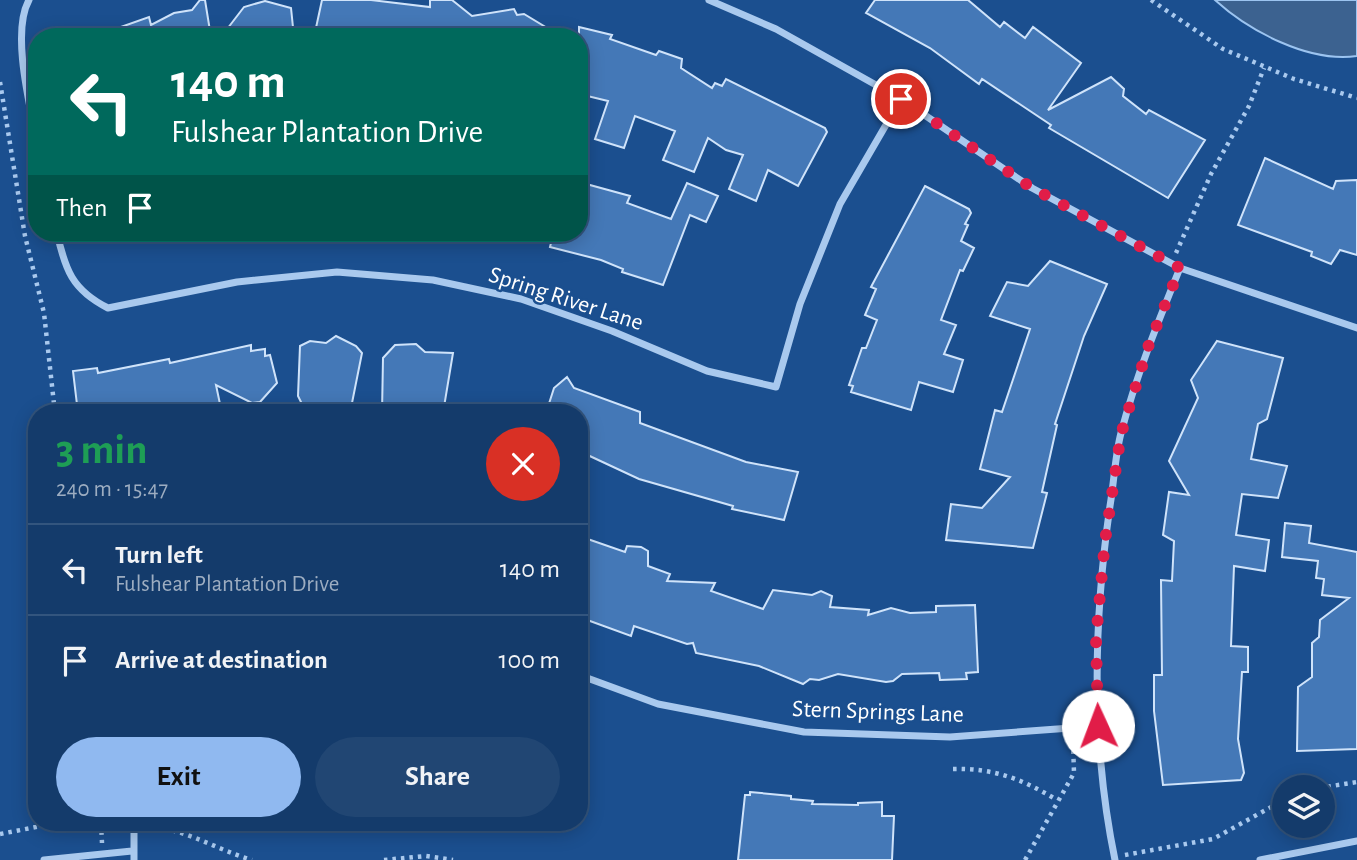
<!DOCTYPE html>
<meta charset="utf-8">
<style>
body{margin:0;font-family:"Alegreya Sans",sans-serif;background:#214673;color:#f1f3f6;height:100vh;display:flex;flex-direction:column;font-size:26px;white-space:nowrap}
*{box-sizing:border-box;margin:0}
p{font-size:23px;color:#9dadc1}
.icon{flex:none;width:38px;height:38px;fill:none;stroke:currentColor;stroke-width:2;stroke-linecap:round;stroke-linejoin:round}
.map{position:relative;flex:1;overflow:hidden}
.side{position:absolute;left:28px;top:404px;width:560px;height:427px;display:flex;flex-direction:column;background:#143b6b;border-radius:28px;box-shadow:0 4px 18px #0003,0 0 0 2px #33557e}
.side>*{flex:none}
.top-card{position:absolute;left:28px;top:28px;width:560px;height:214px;border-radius:28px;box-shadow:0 4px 18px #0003,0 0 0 2px #33557e;background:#00695c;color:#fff;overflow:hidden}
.buttons{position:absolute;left:1272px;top:775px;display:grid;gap:14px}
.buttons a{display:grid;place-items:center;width:63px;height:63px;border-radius:50%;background:#143b6b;box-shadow:0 4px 18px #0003,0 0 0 2px #33557e;font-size:35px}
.pin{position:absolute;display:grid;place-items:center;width:60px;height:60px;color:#fff;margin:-30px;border:4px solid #fff;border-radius:50%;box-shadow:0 2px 7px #0007}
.me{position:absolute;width:77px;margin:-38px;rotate:358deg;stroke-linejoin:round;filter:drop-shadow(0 0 5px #0008)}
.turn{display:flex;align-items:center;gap:24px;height:147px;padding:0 28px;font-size:32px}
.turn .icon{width:91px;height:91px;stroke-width:2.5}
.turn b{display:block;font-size:49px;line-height:60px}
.then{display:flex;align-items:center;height:66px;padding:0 28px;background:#0003;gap:14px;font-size:26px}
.round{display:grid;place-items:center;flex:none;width:74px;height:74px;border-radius:37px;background:#214673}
.headline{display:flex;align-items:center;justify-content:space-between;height:119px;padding:0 28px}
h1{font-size:42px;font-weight:700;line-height:52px;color:#1e9e55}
.button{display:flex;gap:14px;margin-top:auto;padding:14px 28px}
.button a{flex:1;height:80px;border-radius:42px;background:#90b9f0;color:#111;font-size:28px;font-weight:700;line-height:80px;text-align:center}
.button a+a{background:#214673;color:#f1f3f6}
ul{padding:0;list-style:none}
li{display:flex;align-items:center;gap:21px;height:91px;padding:0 28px;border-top:2px solid #33557e}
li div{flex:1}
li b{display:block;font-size:26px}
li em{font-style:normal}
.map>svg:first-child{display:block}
.water{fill:#3c6290;stroke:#9cc4f0;stroke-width:2}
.building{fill:#4478b7;stroke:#cfe3fa;stroke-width:2}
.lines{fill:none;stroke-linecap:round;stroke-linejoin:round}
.path{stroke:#a9c9ee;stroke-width:4.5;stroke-dasharray:3.5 5;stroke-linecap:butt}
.minor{stroke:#a9c9ee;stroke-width:7}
.route{stroke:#e11d48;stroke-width:12;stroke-dasharray:0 21.6}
.labels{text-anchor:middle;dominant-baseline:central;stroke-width:5;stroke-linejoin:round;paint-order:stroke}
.street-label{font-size:24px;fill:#fff;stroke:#1b4f8f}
</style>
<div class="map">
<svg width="1357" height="860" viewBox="0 0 1357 860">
<rect width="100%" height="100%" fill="#1b4f8f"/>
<!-- water -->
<path class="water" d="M1215 0H1357V56C1309 63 1249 31 1215 0Z"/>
<!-- building -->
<path class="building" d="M200 0H205L211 37H101V34L149 17 151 25 174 13 192 10Z
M322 0H371L430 7V0H452L472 16 514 9 517 15 524 14 562 37H314Z
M875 0H968L1000 27 1004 22 1025 38 1033 27 1081 63 1048 110 1111 77 1124 89 1123 96 1146 114 1149 110 1205 140 1168 198 1049 128 1051 125 982 79 979 84 930 48 866 13Z
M265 1 291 8 294 37H221L244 7Z
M579 27 612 35 610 39 656 55 659 51 682 59 681 68 712 88 715 83 722 86 726 79 825 128 827 132 798 186 768 170 756 201 729 189 743 155 726 150 708 138 694 172 663 160 675 131 635 116 624 148 595 139 608 101 579 94Z
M1265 158 1333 189 1336 181 1357 180V255L1340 250 1331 264 1311 256 1312 252 1238 225Z
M579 182 630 196 627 203 671 219 687 183 718 196 706 222 690 215 663 285 622 272 623 269 601 260 550 247 551 243 529 236 530 233H579Z
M925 186 969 209 971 213 965 224 968 225 961 241 974 248 963 271 960 270 941 320 956 325 944 354 963 360 953 392 919 382 911 410 851 392 853 386 849 385 862 348H866L877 320 865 315 876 289 871 287Z
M1050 261 1107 284 1084 336 1055 424 1057 425 1042 492 1047 493 1033 548 946 540 951 504 982 508 1010 477 980 469 995 410 1002 412 1030 329 990 316 1007 282 1028 286Z
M336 336 356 346 362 353 350 413 305 410 298 396 300 346 310 341 326 343Z
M1217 341 1283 358 1267 419 1258 424 1251 459 1287 466 1278 498 1242 494 1236 535 1269 540 1265 571 1234 566 1231 646 1248 647V672H1242L1238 739 1244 773 1241 780 1163 785 1154 711V675H1162L1161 580 1172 581 1174 541 1163 535 1169 492 1189 495 1169 461 1198 398 1191 380Z
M416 344 425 352 453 353 443 413H382L383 358 395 345Z
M251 345V351L265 349V356L270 355 277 383 260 402 252 403 216 385 220 404 181 413H78L73 371 97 368 98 373 169 359 170 363Z
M567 377 574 388 640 412V423L746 462 798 472 784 520 732 509 733 506 639 479 579 451V413H546L554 388Z
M1285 523 1311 526 1309 543 1357 552V749L1297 751 1298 687 1312 677V643L1319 637 1320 620 1349 598 1322 595 1324 579 1316 578 1318 561 1282 557Z
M579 536 625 552 627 546 641 547 648 551V566L670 574 667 581 715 583 711 591 763 609 773 590 812 595 821 591 832 596 830 607 869 610 868 615 891 608 910 613 936 612V606L975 605 978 672 966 673 967 679 940 680 939 673 902 674 893 681 886 682 838 674 819 680 810 679 803 684 759 666 696 653 693 643 687 644 634 626 631 636 579 617Z
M750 792 791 796V799L813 801 812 804 858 805V803L882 802V816H894L892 860H738L745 795H750Z"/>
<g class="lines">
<!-- path -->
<path class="path" d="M1151 0 1223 49 1294 79 1357 98
M0 82 25 236 44 313 55 413
M1176 253 1211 174 1249 106 1264 68
M953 769C994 768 1022 779 1057 800
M1319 788 1357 782
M87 822 121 824
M101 823 102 843
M147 826C186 829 215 849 252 860
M0 834 62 822
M1125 855 1213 839 1284 800
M384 860 426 856 453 860
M1025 860 1074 773 1073 741"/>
<!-- minor -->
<path class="minor" d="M29 0C11 32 30 106 37 142
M709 0 776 29 901 99 1032 188 1180 268 1357 328
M57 233C65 269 72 290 108 308L237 282 337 272 433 280 521 299 612 331 707 371 776 387 800 304 840 204 901 99
M579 675 658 704 804 732 950 737 1098 726
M134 822V860
M44 860 132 851
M1115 860C1091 744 1093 624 1110 506 1114 482 1115 456 1121 433 1136 376 1158 322 1180 268
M1260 860 1357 841"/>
</g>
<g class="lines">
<!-- route -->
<path class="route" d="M901 99 1032 188 1180 268 1148 347 1121 434 1105 541 1096 638 1098 726"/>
</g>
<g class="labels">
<!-- street labels -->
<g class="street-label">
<text transform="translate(566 299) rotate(18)">Spring River Lane</text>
<text transform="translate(878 712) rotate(2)">Stern Springs Lane</text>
</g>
</g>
</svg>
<div class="buttons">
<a><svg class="icon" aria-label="layers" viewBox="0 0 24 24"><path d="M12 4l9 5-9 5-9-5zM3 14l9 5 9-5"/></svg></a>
</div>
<div class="pin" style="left:901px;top:99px;background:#d93025"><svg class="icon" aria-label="arrive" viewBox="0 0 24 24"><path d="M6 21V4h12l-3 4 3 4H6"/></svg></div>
<svg class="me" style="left:1098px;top:726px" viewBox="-20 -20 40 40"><circle r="19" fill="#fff"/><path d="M0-13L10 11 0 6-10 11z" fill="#e11d48"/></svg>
<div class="top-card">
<div class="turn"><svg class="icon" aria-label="left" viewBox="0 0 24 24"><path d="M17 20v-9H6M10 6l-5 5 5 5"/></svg><div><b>140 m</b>Fulshear Plantation Drive</div></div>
<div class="then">Then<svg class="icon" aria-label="arrive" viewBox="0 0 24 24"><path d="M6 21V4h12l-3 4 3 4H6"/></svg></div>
</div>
<section class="side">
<div class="headline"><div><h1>3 min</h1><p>240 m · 15:47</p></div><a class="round" style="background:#d93025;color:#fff"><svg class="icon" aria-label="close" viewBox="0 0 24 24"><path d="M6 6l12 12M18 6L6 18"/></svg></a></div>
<ul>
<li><svg class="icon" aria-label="left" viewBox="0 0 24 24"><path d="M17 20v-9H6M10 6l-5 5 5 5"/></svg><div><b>Turn left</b><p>Fulshear Plantation Drive</p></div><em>140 m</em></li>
<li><svg class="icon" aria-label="arrive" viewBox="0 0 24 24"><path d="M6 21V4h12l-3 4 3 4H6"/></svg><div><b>Arrive at destination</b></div><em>100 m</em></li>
</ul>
<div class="button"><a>Exit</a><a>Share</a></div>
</section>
</div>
